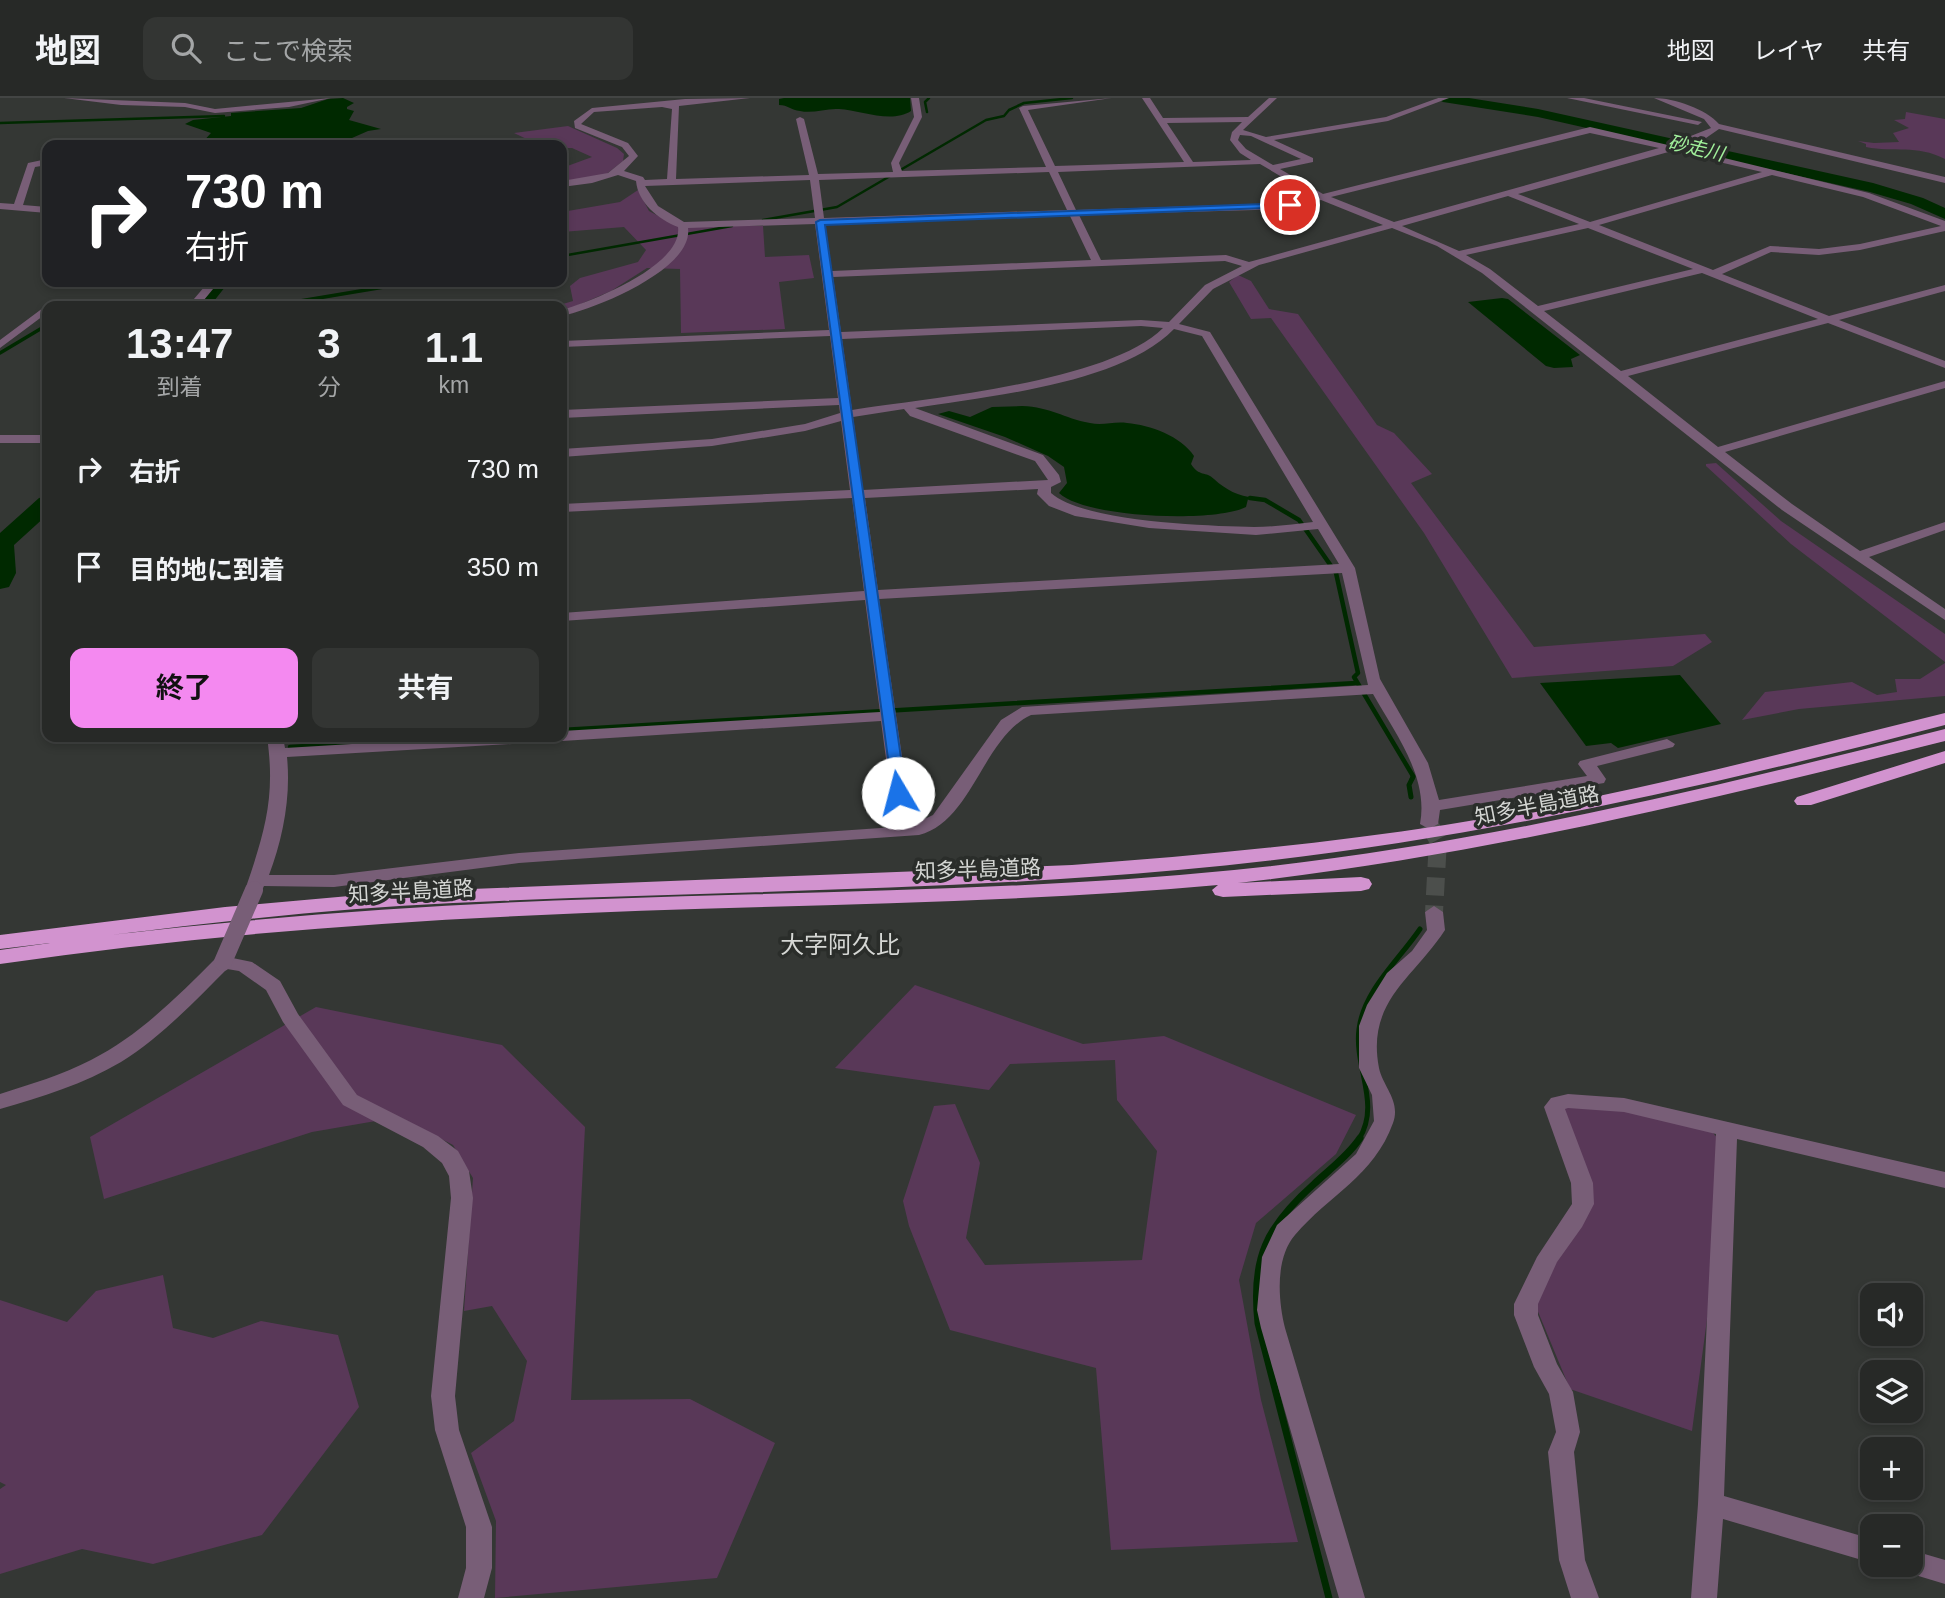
<!DOCTYPE html>
<html lang="ja">
<meta charset="utf-8">
<style>
body{margin:0;font-family:Arial,"Noto Sans JP",sans-serif;background:#333533;color:#f1f3f6;height:100vh;display:flex;flex-direction:column;font-size:26px;white-space:nowrap}
*{box-sizing:border-box;margin:0}
p{font-size:23px;color:#a4a6a7}
.icon{flex:none;width:38px;height:38px;fill:none;stroke:currentColor;stroke-width:2;stroke-linecap:round;stroke-linejoin:round}
.map{position:relative;flex:1;overflow:hidden}
.side{position:absolute;left:42px;top:203px;width:525px;height:441px;display:flex;flex-direction:column;background:#272927;border-radius:14px;box-shadow:0 4px 10px #0003,0 0 0 2px #434544}
.side>*{flex:none}
.top-card{position:absolute;left:42px;top:42px;width:525px;height:147px;border-radius:14px;box-shadow:0 4px 10px #0003,0 0 0 2px #434544;background:#202124;color:#fff;overflow:hidden}
.fabs{position:absolute;left:1860px;top:1185px;display:grid;gap:14px}
.fabs a{display:grid;place-items:center;width:63px;height:63px;border-radius:14px;background:#272927;box-shadow:0 4px 10px #0003,0 0 0 2px #434544;font-size:35px}
.pin{position:absolute;display:grid;place-items:center;width:60px;height:60px;color:#fff;margin:-30px;border:4px solid #fff;border-radius:50%;box-shadow:0 2px 7px #0007}
.me{position:absolute;width:77px;margin:-38px;rotate:352deg;stroke-linejoin:round;filter:drop-shadow(0 0 5px #0008)}
.turn{display:flex;align-items:center;gap:24px;height:147px;padding:0 28px;font-size:32px}
.turn .icon{width:91px;height:91px;stroke-width:2.5}
.turn b{display:block;font-size:49px;line-height:60px}
.eta{display:flex;justify-content:space-evenly;align-items:center;height:119px;text-align:center}
.eta b{font-size:42px;font-weight:700;line-height:49px}
.primary-button{display:flex;gap:14px;margin-top:auto;padding:14px 28px}
.primary-button a{flex:1;height:80px;border-radius:14px;background:#f489f0;color:#111;font-size:28px;font-weight:700;line-height:80px;text-align:center}
.primary-button a+a{background:#333533;color:#f1f3f6}
ul{padding:0;list-style:none}
li{display:flex;align-items:center;gap:21px;height:98px;padding:0 28px}
li div{flex:1}
li b{display:block;font-size:26px}
li em{font-style:normal}
header{display:flex;align-items:center;gap:42px;box-sizing:border-box;height:98px;padding:0 35px;background:#272927;border-bottom:2px solid #434544}
header strong{font-size:33px}
nav{display:flex;gap:38px;margin-inline-start:auto;font-size:24px}
.search{width:490px;height:63px;background:#333533;display:flex;align-items:center;gap:18px;box-sizing:border-box;padding:0 24px;border-radius:14px;color:#a4a6a7;font-size:26px}
.map>svg:first-child{display:block}
.green{fill:#593858}
.water{fill:#002900}
.lines{fill:none;stroke-linecap:round;stroke-linejoin:round}
.stream-far4{stroke:#002900;stroke-width:2.5}
.stream-far3{stroke:#002900;stroke-width:3.5}
.stream-far2{stroke:#002900;stroke-width:4.5}
.stream-far1{stroke:#002900;stroke-width:5}
.stream{stroke:#002900;stroke-width:7}
.river{fill:#002900;fill-rule:evenodd}
.minor-tunnel{stroke:#4c4f4c;stroke-width:18;stroke-dasharray:18 10;stroke-linecap:butt}
.minor{fill:#785e77;fill-rule:evenodd}
.highway{fill:#d293cf;fill-rule:evenodd}
.minor-bridge{stroke:#785e77;stroke-width:18}
.route{fill:#1a73e8;stroke:#114b97;stroke-width:2}
.labels{text-anchor:middle;dominant-baseline:central;stroke-width:7;stroke-linejoin:round;paint-order:stroke}
.far-water-label{font-size:19px;font-style:italic;fill:#a1f09b;stroke:#2a2d2a}
.street-label{font-size:21px;fill:#d5d7d4;stroke:#2a2d2a}
.quarter-label{font-size:24px;fill:#d5d7d4;stroke:#2a2d2a}
</style>
<header>
<strong>地図</strong>
<div class="search"><svg class="icon" aria-label="search" viewBox="0 0 24 24"><circle cx="10" cy="10" r="6"/><path d="M15 15l6 6"/></svg>ここで検索</div>
<nav><a>地図</a><a>レイヤ</a><a>共有</a></nav>
</header>
<div class="map">
<svg width="1945" height="1500" viewBox="0 0 1945 1500">
<rect width="100%" height="100%" fill="#343734"/>
<!-- green -->
<path class="green" d="M1906 14 1945 21V61C1916 46 1894 55 1866 49V46L1858 43 1874 45 1899 44 1893 35 1909 30 1894 22 1905 21Z
M568 28 617 50 624 56 623 63 604 78 562 85V70L592 59 572 50H562V47H535L537 46 514 35Z
M638 92 649 113 677 128H763L765 159 809 157 814 180 779 184 785 231 681 235 680 171 647 170 611 193 562 214V208H556L573 203 570 188 580 180 638 164 646 152 624 129 562 134V114L620 104Z
M1238 177 1251 183 1269 211 1298 216 1377 327 1394 335 1432 376 1411 385 1534 549 1705 536 1712 544 1673 568 1512 580 1424 435 1271 220 1251 221 1229 184Z
M1716 365 1781 423 1945 536V564L1791 446 1706 368V366Z
M1945 565V598L1799 611 1742 622 1765 594 1852 584 1877 597 1897 594 1895 581H1920Z
M915 887 1083 946 1164 938 1356 1017 1336 1056 1256 1125 1239 1182 1261 1302 1298 1444 1111 1452 1096 1270 950 1232 909 1128 903 1103 934 1008 955 1006 980 1065 966 1140 985 1167 1142 1162 1157 1053 1117 1002 1115 962 1010 966 989 992 835 970Z
M316 909 502 947 585 1029 571 1302 690 1301 775 1345 717 1480 495 1500 496 1423 471 1355 514 1323 527 1263 492 1208 464 1213 473 1080 453 1047 399 1019 312 1034 104 1101 90 1039Z
M1568 1006 1624 1012 1709 1030 1719 1042 1708 1214 1692 1333 1570 1291 1534 1204 1588 1108 1559 1013Z
M163 1177 173 1230 213 1240 261 1223 338 1237 359 1309 262 1437 153 1466 82 1451 0 1476V1391L6 1387 0 1384V1202L67 1224 96 1193Z"/>
<!-- water -->
<path class="water" d="M343 0 354 5 347 9V11L354 13 349 22 381 31 368 33 336 47H200L211 35 185 26 193 22 231 18V15L301 10 328 1Z
M784 0H910L911 13C891 26 860 12 839 11 826 10 813 16 800 13 791 12 788 7 779 7V1Z
M1502 200 1508 201 1580 257 1571 261 1573 269 1554 270 1546 268 1468 204Z
M1022 308C1051 309 1063 320 1090 325 1103 328 1114 323 1127 325 1150 327 1181 338 1194 358L1191 366C1199 379 1206 373 1214 381 1226 392 1238 398 1255 400L1254 402 1248 401 1246 409C1215 425 1085 420 1059 395L1067 385 1064 369 1048 358 1005 339 938 316 949 313 970 319 992 309Z
M1680 577 1721 626 1618 650 1611 645 1586 648 1540 585Z"/>
<g class="lines">
<!-- stream-far4 -->
<path class="stream-far4" d="M927 14 925 4 929 0
M0 25 224 18
M763 122 837 109 986 22 1004 18 1009 12 1024 5 1072 0
M562 158 732 128"/>
<!-- stream-far3 -->
<path class="stream-far3" d="M270 208 414 184
M0 255 47 227"/>
<!-- stream-far2 -->
<path class="stream-far2" d="M1250 400 1265 402 1299 422 1336 475 1358 575 1354 579 1413 678 1412 681
M562 632 1356 585
M290 649 456 639"/>
<!-- stream-far1 -->
<path class="stream-far1" d="M1411 699 1409 687 1413 679
M1359 1041C1381 1006 1354 969 1359 931 1364 892 1399 862 1420 831"/>
<!-- stream -->
<path class="stream" d="M1329 1500 1258 1225C1251 1160 1266 1129 1314 1086 1330 1071 1348 1058 1360 1040"/>
<!-- river -->
<path class="river" d="M1436 0H1469L1538 11 1873 85 1923 100 1945 110V121L1911 106 1870 94 1538 19 1443 4Z
M211 184H229L210 208H192Z
M47 398V417L14 447 16 475 9 489 0 491V435L39 400Z"/>
<!-- minor-tunnel -->
<path class="minor-tunnel" d="M1429 726 1438 742 1434 814"/>
<!-- minor -->
<path class="minor" d="M64 0 185 5 215 11 331 0 289 9 215 15 185 9 121 7Z
M750 0 679 8 676 81 809 77 796 21 800 19 804 21 818 76 893 74 891 65 914 19 911 0H919L922 19 899 65 902 73 1046 69 1019 10 1023 8 1112 0 1028 12 1055 68 1184 64 1142 0H1150L1163 20 1248 19 1269 0H1277L1243 32 1266 39 1386 19 1438 0H1449L1388 23 1274 42 1313 60V64L1280 71 1323 96 1590 29 1668 47 1711 30 1704 21 1654 0C1674 0 1706 11 1719 26L1945 79V85L1719 31 1706 40 1679 49 1869 95 1945 123V133L1860 152 1819 157 1771 154 1722 176 1829 218 1945 187V193L1839 222 1945 263V270L1828 225 1628 278 1718 349 1945 283V290L1725 354 1792 406 1860 453 1945 424V432L1869 459 1945 511V522L1782 412 1482 175 1437 148 1392 130 1259 167 1213 191 1179 226 1210 234 1355 470 1380 581 1428 665 1439 702 1587 678 1578 666 1580 663 1667 641 1675 646 1673 649 1597 668 1606 681 1604 685 1440 712 1438 726 1429 731 1420 726C1429 679 1395 635 1373 596L1031 617C983 639 972 724 919 737L519 765 334 789 264 788 260 796H248L245 792C264 736 276 700 267 639H283L285 650 469 639H554L546 644 287 659C291 699 283 740 269 777H334L519 755 895 729 881 623 562 643 554 639H562V633L880 614 865 502 562 523V515L864 493 852 400 562 414V406L850 392 841 323 805 333 712 348 562 359V351L712 341 805 326 840 315 839 307 562 320V312L838 300 830 238 562 249V243L829 232 815 126 688 130C694 171 595 211 562 218V212C593 203 683 167 678 129 658 121 638 105 636 83L618 77 592 85 562 89V83L608 75 629 58 622 49 575 30 574 23 592 10 685 1ZM662 9 672 11 667 81 645 82 643 79 624 73 638 58 628 45 581 26 594 14ZM1242 24 1232 34 1230 42 1240 55 1251 62 1193 64 1167 25ZM1590 35 1659 50 1394 124 1331 99ZM1240 37 1251 38 1301 61 1273 67 1246 51 1238 42ZM1672 53 1762 74 1590 124 1518 96ZM1260 66 1314 98 1285 105 1076 112 1058 74ZM1049 74 1067 112 824 120 819 82ZM1772 77 1863 99 1941 128 1860 146 1819 151 1770 148 1713 172 1599 127ZM810 82 815 120 684 124 658 108 645 88ZM1508 98 1579 126 1459 153 1402 128ZM1321 102 1383 127 1249 164 1226 157 1101 162 1079 117 1285 111ZM1070 118 1091 162 832 173 825 125ZM1588 130 1693 171 1538 208 1490 171 1466 157ZM1225 163 1242 168 1205 187 1169 224 1141 222 841 234 833 179ZM1702 175 1818 221 1621 273 1544 213ZM1141 228 1163 230C1109 284 929 300 852 312L842 241ZM1174 231 1202 238 1313 424C1294 426 1274 429 1254 429 1209 428 1083 424 1051 395V389L1061 384 1059 377 1043 357 915 310C989 298 1121 286 1174 231ZM904 311 910 318 1035 363 1048 382 863 392 853 319ZM1038 391 1037 396 1049 408 1075 418 1149 430 1256 437 1318 431 1339 466 878 492 865 400ZM1342 475 1368 587 1022 609 1001 622 933 717 912 727 879 501Z
M1567 0H1584L1702 24 1698 27Z
M47 61V67L35 69 23 107 47 109V115L0 111V105L14 106 28 65Z
M66 184H217L218 185 199 208H188L205 188 69 189 64 186Z
M47 207 51 208H47V215L0 250V242Z
M0 337H47V345H0Z
M1434 808 1443 814 1445 832C1414 880 1366 903 1379 970 1383 989 1401 1003 1393 1025 1374 1078 1329 1097 1295 1137 1275 1160 1278 1202 1285 1230L1365 1500H1339L1261 1230 1257 1212 1262 1159 1277 1127 1356 1056 1374 1023 1372 997 1359 970V928L1367 907 1387 875 1412 853 1427 832 1425 814Z
M223 858 252 864 280 883 298 916 357 997 438 1038 458 1053 469 1073 473 1100 455 1298 459 1332 492 1429V1470L484 1500H458L466 1470V1429L435 1332 431 1298 451 1100 449 1078 442 1065 423 1049 343 1007 283 924 266 892 239 873 227 871C194 904 161 939 121 964 84 986 41 999 0 1011V996C31 986 62 977 91 962 140 937 178 898 216 860Z
M1568 996 1624 1000 1945 1074V1090L1737 1041 1724 1398 1872 1441V1465L1723 1421 1717 1500H1691L1698 1406 1716 1036 1624 1014 1568 1010 1565 1011 1593 1085 1594 1106 1582 1129 1557 1164 1538 1206V1217L1557 1266 1573 1294 1580 1334 1574 1354 1585 1462 1599 1500H1571L1559 1462 1548 1354 1556 1334 1549 1296 1534 1269 1514 1217V1206L1537 1159 1572 1106 1571 1085 1544 1009 1551 1000Z
M1911 1452 1945 1462V1486L1902 1473 1899 1466H1911Z"/>
<!-- highway -->
<path class="highway" d="M1945 615V627C1692 693 1439 749 1178 772 937 794 694 793 453 805 338 810 224 823 110 837 274 818 437 806 602 801 813 793 1024 793 1234 772 1476 748 1710 690 1945 631V643C1711 702 1478 758 1238 785L1361 779 1369 781 1372 786 1369 791 1361 793 1223 799 1215 797 1212 792 1218 787C986 808 752 806 519 818 345 826 172 841 0 866V852L50 845 0 851V837L225 809 394 794 1072 767C1197 758 1321 746 1445 727 1614 700 1779 656 1945 615Z
M1945 653V665L1811 707H1797L1794 703 1797 699Z"/>
<!-- minor-bridge -->
<path class="minor-bridge" d="M223 864 254 792"/>
</g>
<!-- route -->
<path class="route" d="M1290 105 1293 109 825 127 906 695 904 698H893L816 124 820 122Z"/>
<g class="labels">
<!-- far-water labels -->
<g class="far-water-label">
<text transform="translate(1696 50) rotate(13)">砂走川</text>
</g>
<!-- street labels -->
<g class="street-label">
<text transform="translate(1537 707) rotate(-11)">知多半島道路</text>
<text transform="translate(978 771) rotate(-2)">知多半島道路</text>
<text transform="translate(411 793) rotate(-3)">知多半島道路</text>
</g>
<!-- quarter labels -->
<g class="quarter-label">
<text x="840" y="846">大字阿久比</text>
</g>
</g>
</svg>
<div class="fabs">
<a><svg class="icon" aria-label="sound" viewBox="0 0 24 24"><path d="M4 9h4l5-4v14l-5-4H4zM17 9q2 3 0 6"/></svg></a>
<a><svg class="icon" aria-label="layers" viewBox="0 0 24 24"><path d="M12 4l9 5-9 5-9-5zM3 14l9 5 9-5"/></svg></a>
<a>+</a>
<a>−</a>
</div>
<div class="pin" style="left:1290px;top:107px;background:#d93025"><svg class="icon" aria-label="arrive" viewBox="0 0 24 24"><path d="M6 21V4h12l-3 4 3 4H6"/></svg></div>
<svg class="me" style="left:898px;top:695px" viewBox="-20 -20 40 40"><circle r="19" fill="#fff"/><path d="M0-13L10 11 0 6-10 11z" fill="#1a73e8"/></svg>
<div class="top-card">
<div class="turn"><svg class="icon" aria-label="right" viewBox="0 0 24 24"><path d="M7 20v-9h11M14 6l5 5-5 5"/></svg><div><b>730 m</b>右折</div></div>
</div>
<section class="side">
<div class="eta">
<div><b>13:47</b><p>到着</p></div>
<div><b>3</b><p>分</p></div>
<div><b>1.1</b><p>km</p></div>
</div>
<ul>
<li><svg class="icon" aria-label="right" viewBox="0 0 24 24"><path d="M7 20v-9h11M14 6l5 5-5 5"/></svg><div><b>右折</b></div><em>730 m</em></li>
<li><svg class="icon" aria-label="arrive" viewBox="0 0 24 24"><path d="M6 21V4h12l-3 4 3 4H6"/></svg><div><b>目的地に到着</b></div><em>350 m</em></li>
</ul>
<div class="primary-button"><a>終了</a><a>共有</a></div>
</section>
</div>
